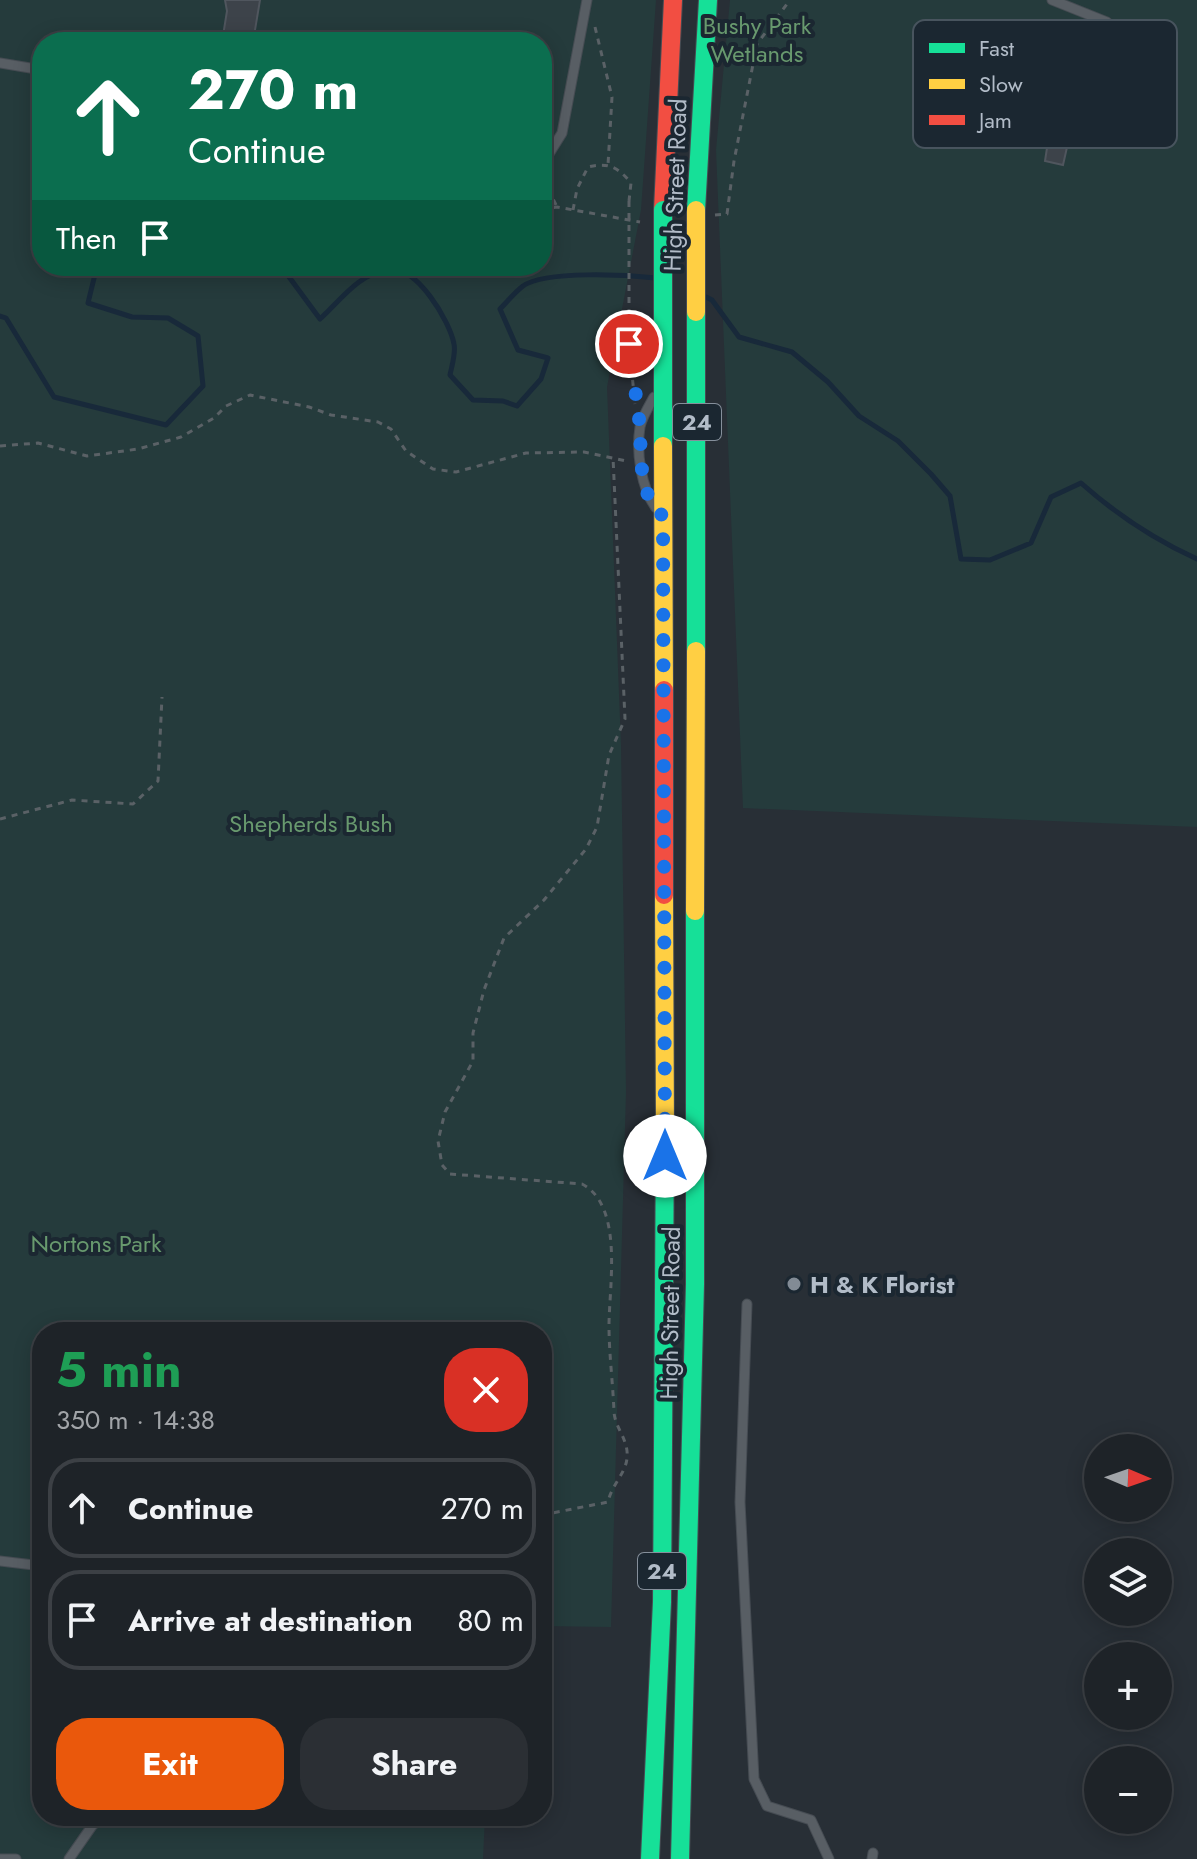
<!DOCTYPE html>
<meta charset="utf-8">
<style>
body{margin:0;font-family:Jost,sans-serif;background:#2b2f34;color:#f1f3f6;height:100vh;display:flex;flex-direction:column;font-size:30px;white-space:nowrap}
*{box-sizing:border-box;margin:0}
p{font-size:26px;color:#a1a4a8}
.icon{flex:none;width:44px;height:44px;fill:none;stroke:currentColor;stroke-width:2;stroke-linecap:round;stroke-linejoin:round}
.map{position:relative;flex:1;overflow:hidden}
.details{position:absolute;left:32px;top:1322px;width:520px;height:504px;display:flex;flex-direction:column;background:#1e2328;border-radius:32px;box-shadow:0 4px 20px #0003,0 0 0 2px #3c4045}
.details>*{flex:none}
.guide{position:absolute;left:32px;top:32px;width:520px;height:244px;border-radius:32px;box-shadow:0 4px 20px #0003,0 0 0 2px #3c4045;background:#0b6e4f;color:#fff;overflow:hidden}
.needle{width:52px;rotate:92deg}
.tools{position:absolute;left:1084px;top:1434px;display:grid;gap:16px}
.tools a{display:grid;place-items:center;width:88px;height:88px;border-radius:50%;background:#1e2328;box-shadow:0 4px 20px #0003,0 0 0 2px #3c4045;font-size:40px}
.pin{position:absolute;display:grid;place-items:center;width:68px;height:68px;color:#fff;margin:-34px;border:4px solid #fff;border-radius:50%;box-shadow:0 2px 8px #0007}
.me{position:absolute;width:88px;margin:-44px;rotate:0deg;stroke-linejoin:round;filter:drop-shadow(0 0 6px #0008)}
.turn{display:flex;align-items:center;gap:28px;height:168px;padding:0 24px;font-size:36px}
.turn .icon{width:104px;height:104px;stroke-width:2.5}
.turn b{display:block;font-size:56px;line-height:68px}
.then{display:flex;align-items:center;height:76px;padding:0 24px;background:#0003;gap:16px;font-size:30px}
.round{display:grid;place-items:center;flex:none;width:84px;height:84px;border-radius:32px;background:#2b2f34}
.summary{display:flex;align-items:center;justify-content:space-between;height:136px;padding:0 24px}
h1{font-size:48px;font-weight:700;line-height:60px;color:#1e9e55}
.cta{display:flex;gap:16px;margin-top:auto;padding:16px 24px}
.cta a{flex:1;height:92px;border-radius:32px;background:#ea580c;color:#fff;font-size:32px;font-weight:700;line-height:92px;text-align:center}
.cta a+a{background:#2b2f34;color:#f1f3f6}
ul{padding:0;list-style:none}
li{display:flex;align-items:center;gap:24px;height:100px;margin:0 16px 12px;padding:0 8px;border:4px solid #3c4045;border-radius:32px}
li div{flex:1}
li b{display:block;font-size:30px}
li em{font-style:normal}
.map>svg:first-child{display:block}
.green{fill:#253b3c;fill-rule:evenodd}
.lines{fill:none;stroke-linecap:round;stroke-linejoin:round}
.stream{stroke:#18293a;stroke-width:5}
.building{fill:#3d434a;stroke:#50565e;stroke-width:2}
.lane-casing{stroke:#464c53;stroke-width:11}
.fast-casing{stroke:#464c53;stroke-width:20}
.slow-casing{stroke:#464c53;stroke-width:20}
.jam-casing{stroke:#464c53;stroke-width:20}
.path{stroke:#5a6166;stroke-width:3;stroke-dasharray:6 6;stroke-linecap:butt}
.lane{stroke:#585e64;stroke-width:9}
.fast{stroke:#16e098;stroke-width:18}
.slow{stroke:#ffcf43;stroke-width:18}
.jam{stroke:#f24e42;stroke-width:18}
.fast-bridge-casing{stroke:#464c53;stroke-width:20;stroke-linecap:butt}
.slow-bridge-casing{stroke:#464c53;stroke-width:20;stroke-linecap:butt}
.path-bridge{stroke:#5a6166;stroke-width:3;stroke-dasharray:6 6;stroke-linecap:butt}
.fast-bridge{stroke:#16e098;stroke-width:18}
.slow-bridge{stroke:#ffcf43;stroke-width:18}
.route{stroke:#1a73e8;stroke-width:14;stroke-dasharray:0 25.2}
.poi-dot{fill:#828b95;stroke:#1b2731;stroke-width:3}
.labels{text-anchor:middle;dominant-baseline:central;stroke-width:8;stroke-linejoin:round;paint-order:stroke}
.shield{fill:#1b2731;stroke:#858f9b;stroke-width:2}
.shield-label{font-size:22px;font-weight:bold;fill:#b2bcc8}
.park-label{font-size:24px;fill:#68996e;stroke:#1b2731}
.street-label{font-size:24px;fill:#b2bcc8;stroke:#1b2731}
.poi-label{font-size:24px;font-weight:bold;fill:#b2bcc8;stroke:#1b2731;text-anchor:start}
.key{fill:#1b2731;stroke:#48545e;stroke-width:2}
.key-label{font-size:22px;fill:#b2bcc8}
</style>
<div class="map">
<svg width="1197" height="1859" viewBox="0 0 1197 1859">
<rect width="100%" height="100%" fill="#282f36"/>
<!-- green -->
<path class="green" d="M0 0H656L641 210 607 387 621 745 626 1092 611 1627 542 1626V1332H42V1816H485L483 1859H0ZM42 42H542V266H42Z
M730 0H1197V827L743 808 716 150Z"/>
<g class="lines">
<!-- stream -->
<path class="stream" d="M281 266 320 319C341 300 358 274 389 269 416 265 450 321 454 344 456 353 452 365 450 375L473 400 503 401 517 406 541 379 548 358 518 350 500 309C507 302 515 292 523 286 546 270 628 275 656 278
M706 297 712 300 739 337 792 352 828 382 859 416 898 441 931 474 950 496 961 559 990 560 1031 543 1051 497 1081 483C1117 515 1153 539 1197 559
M0 316 6 318 54 397 166 425 203 386 198 336 168 318 132 317 88 303 97 266"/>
</g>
<!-- building -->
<path class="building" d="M225 0H260L253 42H222L227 11Z
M1056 89 1079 94 1063 165 1045 161Z"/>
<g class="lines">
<defs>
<path id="lane" d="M1052 0 1107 22
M0 63 42 70
M542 165 562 133 587 0
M654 397C649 406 642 417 640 427 636 452 641 488 656 508
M747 1304 740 1502 754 1779 767 1806 811 1820 829 1859
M0 1561 42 1566
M0 1859H16
M69 1859 92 1826 103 1816
M872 1859 873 1853"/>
<path id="fast" d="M696 210 708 0
M663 314V446
M696 651V312
M650 1859 662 1602 665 1135
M680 1859 695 1284V911"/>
<path id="slow" d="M663 446 664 690
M664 895 665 1135
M695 911 696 651"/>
<path id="jam" d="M663 210 673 0
M664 690V895"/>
</defs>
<!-- lane casing -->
<use href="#lane" class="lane-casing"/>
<!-- fast casing -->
<use href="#fast" class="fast-casing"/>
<!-- slow casing -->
<use href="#slow" class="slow-casing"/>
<!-- jam casing -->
<use href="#jam" class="jam-casing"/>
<!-- path -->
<path class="path" d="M595 27 612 97 608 165
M543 178 557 207
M542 210 557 207 640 222
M573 210 577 189 588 167C608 162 618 167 631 183L629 201
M715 215 727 214 734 161 757 44 790 0
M629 344 635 404
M0 446 38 443 87 456 138 449 181 437 214 418 226 406 250 395 309 407 331 415 378 422 391 429 406 451 433 469 456 472 526 453 584 452 626 461
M0 819 72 800 133 804 158 781 162 697
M542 1515 608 1502C611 1486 626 1473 627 1458 629 1440 615 1428 614 1412 613 1384 609 1354 609 1326 609 1286 624 1206 582 1184L450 1174 442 1165 438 1141 445 1112 473 1061V1033L484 990 504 938 544 900 586 849 597 827 609 755 625 719 613 457"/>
<!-- lane -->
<use href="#lane" class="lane"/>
<!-- fast -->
<use href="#fast" class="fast"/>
<!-- slow -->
<use href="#slow" class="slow"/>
<!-- jam -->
<use href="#jam" class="jam"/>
<defs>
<path id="fast-bridge" d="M663 210V314"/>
<path id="slow-bridge" d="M696 210V312"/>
</defs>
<!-- fast-bridge casing -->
<use href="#fast-bridge" class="fast-bridge-casing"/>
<!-- slow-bridge casing -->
<use href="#slow-bridge" class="slow-bridge-casing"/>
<!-- path-bridge -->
<path class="path-bridge" d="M629 201V344"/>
<!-- fast-bridge -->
<use href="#fast-bridge" class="fast-bridge"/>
<!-- slow-bridge -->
<use href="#slow-bridge" class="slow-bridge"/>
</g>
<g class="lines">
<!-- route -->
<path class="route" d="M629 344 640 426 641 465 648 496 663 517 665 1156"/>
</g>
<!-- markers -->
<circle class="poi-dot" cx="794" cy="1284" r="8"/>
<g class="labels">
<!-- shield labels -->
<g class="shield">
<rect x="673" y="404" width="48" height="36" rx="6"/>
<rect x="638" y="1553" width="48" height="36" rx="6"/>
</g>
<g class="shield-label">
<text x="697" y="422">24</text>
<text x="662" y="1571">24</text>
</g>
<!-- park labels -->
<g class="park-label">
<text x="757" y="25">Bushy Park<tspan x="757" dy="28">Wetlands</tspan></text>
<text x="311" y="823">Shepherds Bush</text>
<text x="96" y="1243">Nortons Park</text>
</g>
<!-- street labels -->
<g class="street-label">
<text transform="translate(675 185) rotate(-88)">High Street Road</text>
<text transform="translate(670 1313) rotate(-89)">High Street Road</text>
</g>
<!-- poi labels -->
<g class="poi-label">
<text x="810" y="1284">H &amp; K Florist</text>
</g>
</g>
<!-- legend -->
<rect x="913" y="20" width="264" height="128" rx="12" class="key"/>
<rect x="929" y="43" width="36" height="10" fill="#16e098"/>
<rect x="929" y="79" width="36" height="10" fill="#ffcf43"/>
<rect x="929" y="115" width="36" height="10" fill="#f24e42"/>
<g class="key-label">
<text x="979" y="56">Fast</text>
<text x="979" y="92">Slow</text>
<text x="979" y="128">Jam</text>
</g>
</svg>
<div class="tools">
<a><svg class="needle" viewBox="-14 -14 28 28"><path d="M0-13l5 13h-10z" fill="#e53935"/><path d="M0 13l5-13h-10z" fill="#a1a4a8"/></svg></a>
<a><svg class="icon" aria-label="layers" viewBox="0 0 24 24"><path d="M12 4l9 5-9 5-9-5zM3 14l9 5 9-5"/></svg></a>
<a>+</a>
<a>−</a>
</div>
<div class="pin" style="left:629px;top:344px;background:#d93025"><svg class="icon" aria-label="arrive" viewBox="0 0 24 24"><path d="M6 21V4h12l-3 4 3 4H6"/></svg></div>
<svg class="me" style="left:665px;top:1156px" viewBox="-20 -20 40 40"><circle r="19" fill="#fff"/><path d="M0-13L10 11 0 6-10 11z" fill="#1a73e8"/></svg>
<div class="guide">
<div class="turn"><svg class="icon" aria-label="ahead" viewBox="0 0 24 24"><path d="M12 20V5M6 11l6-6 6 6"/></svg><div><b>270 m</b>Continue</div></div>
<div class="then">Then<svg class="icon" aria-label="arrive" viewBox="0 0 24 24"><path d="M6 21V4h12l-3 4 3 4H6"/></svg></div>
</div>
<section class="details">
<div class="summary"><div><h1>5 min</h1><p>350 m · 14:38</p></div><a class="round" style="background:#d93025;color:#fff"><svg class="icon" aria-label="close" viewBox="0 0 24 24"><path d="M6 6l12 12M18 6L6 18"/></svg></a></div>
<ul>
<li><svg class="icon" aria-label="ahead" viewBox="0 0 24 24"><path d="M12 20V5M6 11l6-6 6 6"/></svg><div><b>Continue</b></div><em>270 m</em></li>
<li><svg class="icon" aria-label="arrive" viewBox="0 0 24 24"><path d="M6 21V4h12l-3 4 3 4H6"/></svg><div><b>Arrive at destination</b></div><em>80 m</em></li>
</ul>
<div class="cta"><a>Exit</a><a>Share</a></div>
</section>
</div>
